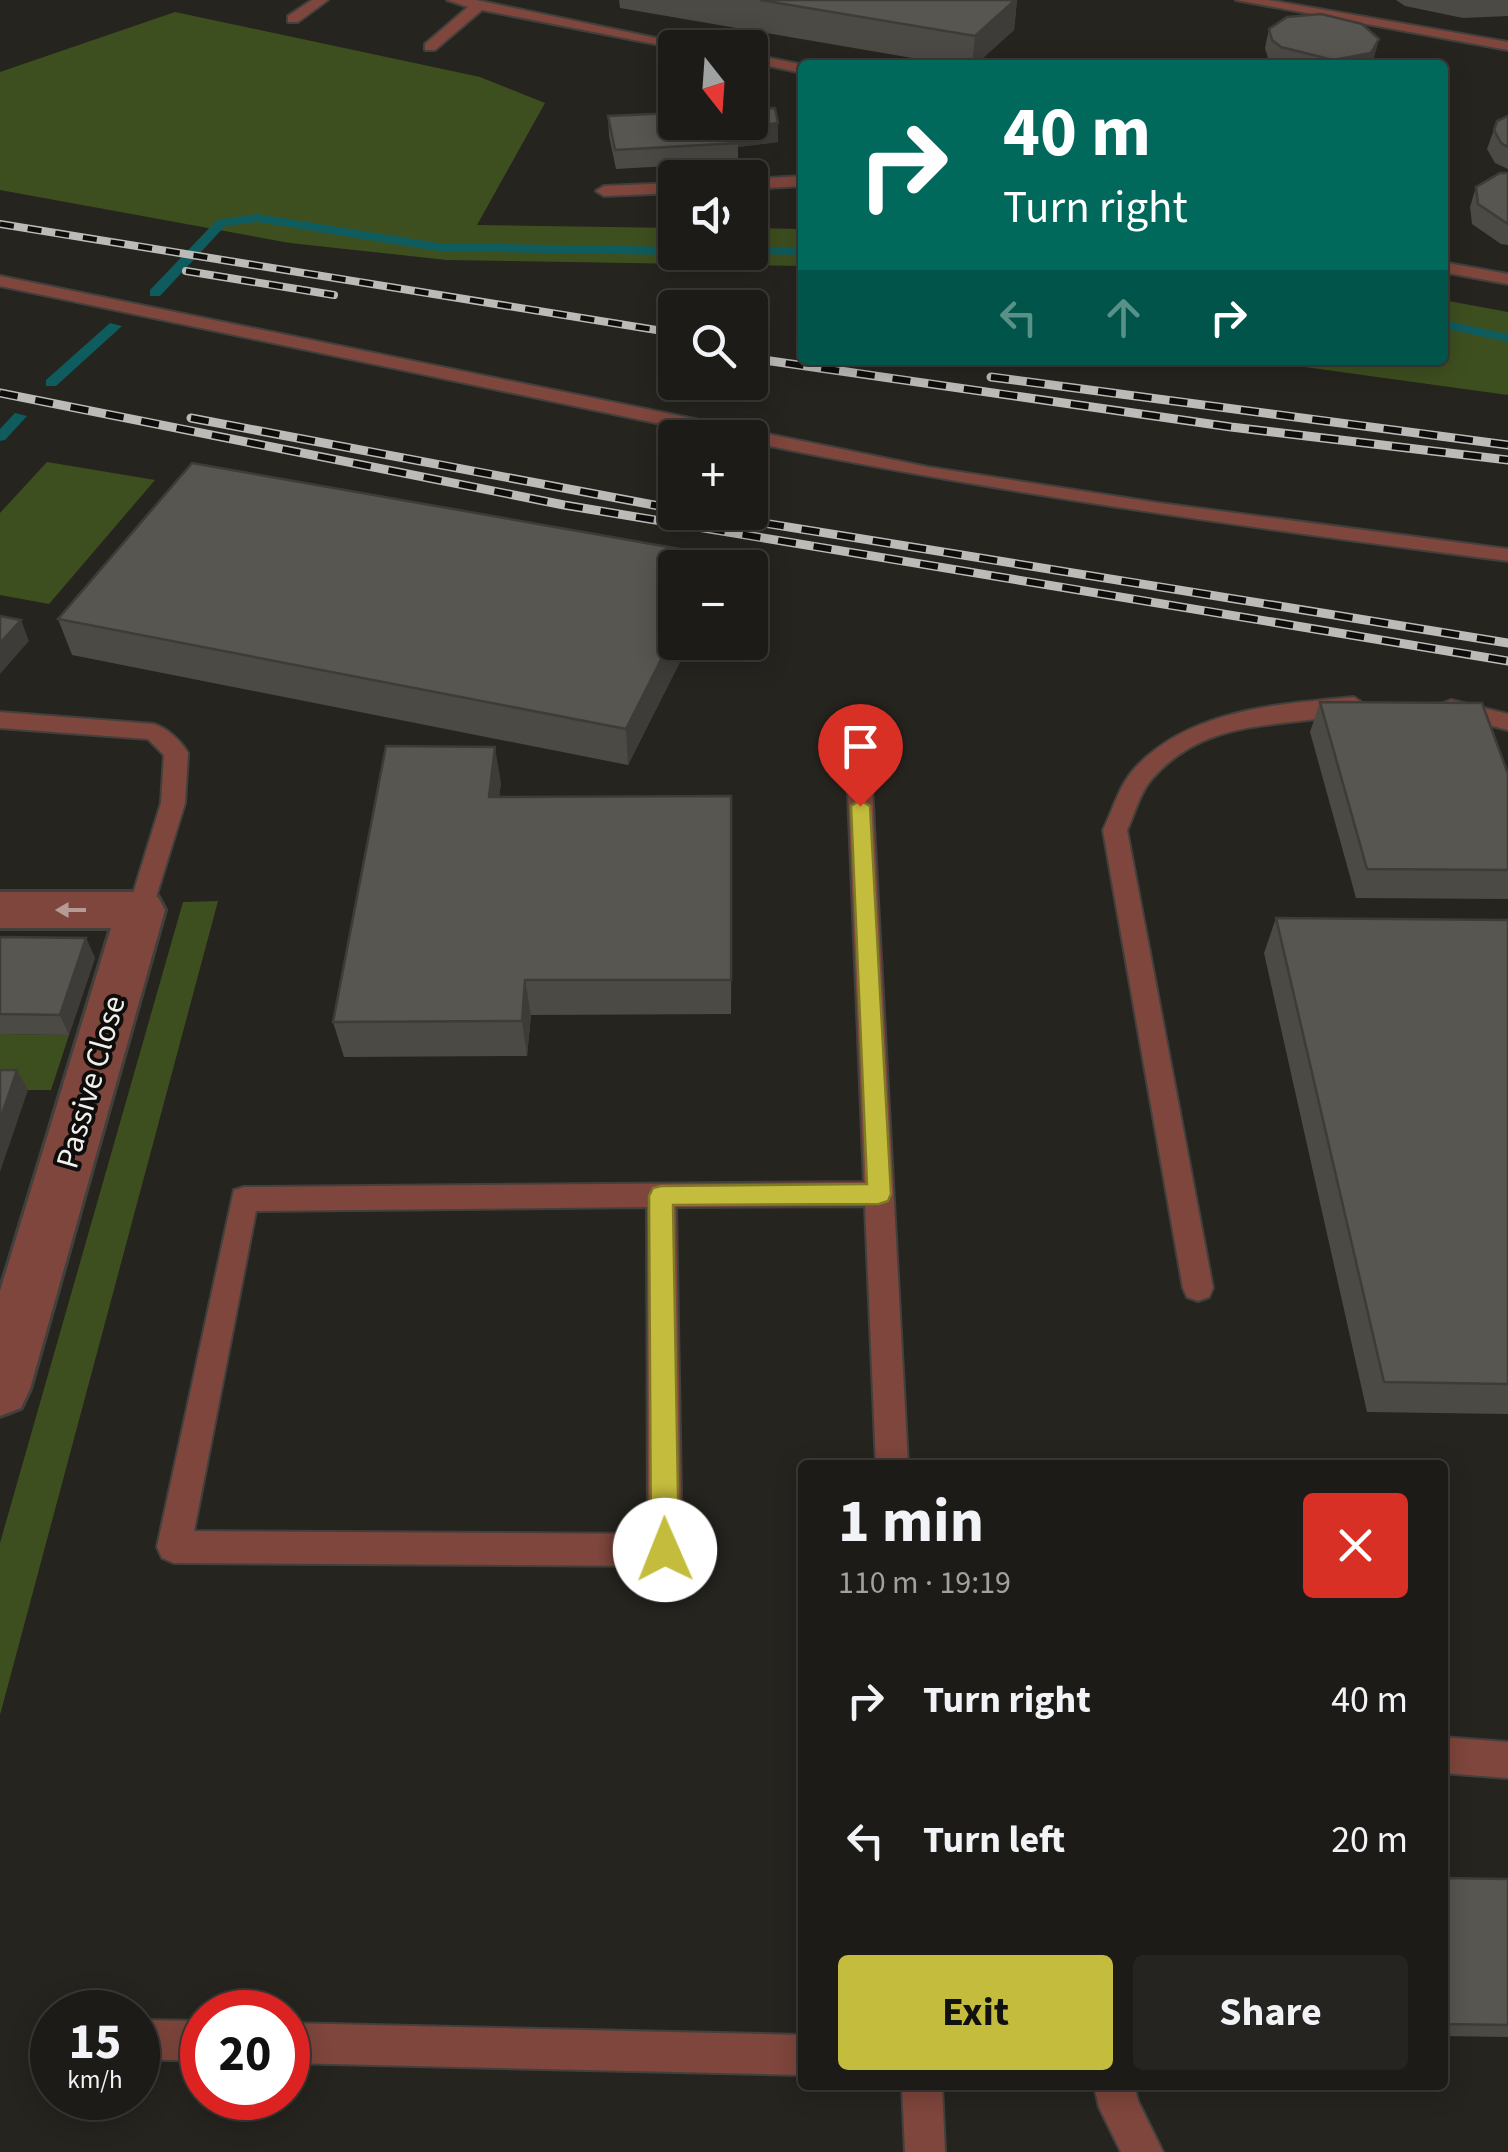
<!DOCTYPE html>
<meta charset="utf-8">
<style>
body{margin:0;font-family:"Source Sans 3",sans-serif;background:#252420;color:#f1f3f6;height:100vh;display:flex;flex-direction:column;font-size:38px;white-space:nowrap}
*{box-sizing:border-box;margin:0}
p{font-size:32px;color:#a0a1a1}
.icon{flex:none;width:55px;height:55px;fill:none;stroke:currentColor;stroke-width:2;stroke-linecap:round;stroke-linejoin:round}
.map{position:relative;flex:1;overflow:hidden}
.panel{position:absolute;left:798px;top:1460px;width:650px;height:630px;display:flex;flex-direction:column;background:#1c1b17;border-radius:10px;box-shadow:0 5px 25px #0003,0 0 0 2px #3a3936}
.panel>*{flex:none}
.guide{position:absolute;left:798px;top:60px;width:650px;height:305px;border-radius:10px;box-shadow:0 5px 25px #0003,0 0 0 2px #3a3936;background:#00695c;color:#fff;overflow:hidden}
.needle{width:65px;rotate:163deg}
.tools{position:absolute;left:658px;top:30px;display:grid;gap:20px}
.tools a{display:grid;place-items:center;width:110px;height:110px;border-radius:10px;background:#1c1b17;box-shadow:0 5px 25px #0003,0 0 0 2px #3a3936;font-size:50px}
.speed{position:absolute;left:30px;top:1990px;display:flex;gap:20px;font-size:50px;font-weight:700;text-align:center}
.speed>*{display:grid;place-content:center;width:130px;height:130px;border-radius:50%;background:#1c1b17;box-shadow:0 5px 25px #0003,0 0 0 2px #3a3936;line-height:1}
.speed small{font-size:25px;font-weight:400}
.speed .limit{border:15px solid #d22;background:#fff;color:#111}
.pin{position:absolute;display:grid;place-items:center;width:85px;height:85px;color:#fff;margin:-102px -42px;border-radius:50% 50% 50% 0;rotate:-45deg;box-shadow:0 0 10px #0007}
.pin .icon{rotate:45deg}
.me{position:absolute;width:110px;margin:-55px;rotate:359deg;stroke-linejoin:round;filter:drop-shadow(0 0 8px #0008)}
.turn{display:flex;align-items:center;gap:35px;height:210px;padding:0 40px;font-size:45px}
.turn .icon{width:130px;height:130px;stroke-width:2.5}
.turn b{display:block;font-size:70px;line-height:85px}
.lanes{display:flex;align-items:center;height:95px;padding:0 40px;background:#0003;justify-content:center;gap:50px;direction:ltr}
.lanes .off{opacity:.35}
.round{display:grid;place-items:center;flex:none;width:105px;height:105px;border-radius:10px;background:#252420}
.overview{display:flex;align-items:center;justify-content:space-between;height:170px;padding:0 40px}
h1{font-size:60px;font-weight:700;line-height:75px}
.button{display:flex;gap:20px;margin-top:auto;padding:20px 40px}
.button a{flex:1;height:115px;border-radius:10px;background:#c4bc3d;color:#111;font-size:40px;font-weight:700;line-height:115px;text-align:center}
.button a+a{background:#252420;color:#f1f3f6}
ul{padding:0;list-style:none}
li{display:flex;align-items:center;gap:30px;height:140px;padding:0 40px}
li div{flex:1}
li b{display:block;font-size:38px}
li em{font-style:normal}
.map>svg:first-child{display:block}
.green{fill:#3e4f1f}
.lines{fill:none;stroke-linecap:round;stroke-linejoin:round}
.stream{fill:#0f5c5f;fill-rule:evenodd}
.service-casing{stroke:#42403c;stroke-width:4}
.minor-casing{stroke:#42403c;stroke-width:6}
.service{fill:#7e463c;fill-rule:evenodd}
.minor{fill:#7e463c;fill-rule:evenodd}
.rail-far1-casing{stroke:#bcbbb7;stroke-width:8}
.rail-casing{stroke:#bcbbb7;stroke-width:9}
.rail-far1{stroke:#0e0d0b;stroke-width:5;stroke-dasharray:14;stroke-linecap:butt}
.rail{stroke:#0e0d0b;stroke-width:6;stroke-dasharray:18;stroke-linecap:butt}
.wall{fill:#4c4a45}
.shaded-wall{fill:#3e3c38}
.building{fill:#585650;stroke:#3e3c38;stroke-width:2.5}
.oneway{fill:#b79a94}
.route{fill:#c4bc3d;stroke:#7f7a28;stroke-width:2.5}
.labels{text-anchor:middle;dominant-baseline:central;stroke-width:8;stroke-linejoin:round;paint-order:stroke}
.street-label{font-size:32px;fill:#f0efec;stroke:#0e0d0b}
</style>
<div class="map">
<svg width="1508" height="2152" viewBox="0 0 1508 2152">
<rect width="100%" height="100%" fill="#26241f"/>
<!-- green -->
<path class="green" d="M175 12 480 77 545 103 477 225 675 228V252H750V228L802 229V266L447 260 290 243 0 190V72Z
M1443 300 1508 312V395L1254 360H1442Z
M47 462 155 480 49 604 0 595V513Z
M218 901 0 1715V1543L183 902Z
M0 1034 69 1035 51 1090H0Z"/>
<g class="lines">
<!-- stream -->
<path class="stream" d="M257 214 438 243 675 247V252H680L675 255 438 251 257 222 225 226 160 296H150V290L217 220Z
M750 247H802V255L746 254 750 252Z
M1442 320 1508 334V342L1442 328Z
M110 323 122 326 56 386H46V380Z
M15 413 27 416 5 440 0 441V429Z"/>
<defs>
<path id="service" d="M312 0H328L298 22H288V16Z
M447 0H476L703 48H675L482 10 435 50H425V44L468 7Z
M1236 0H1268L1508 42V50Z
M750 54 804 65 802 73 750 62Z
M802 176V186L750 189V179Z
M675 183V193L604 196 596 191 604 186Z
M1442 262 1508 274V284L1442 272Z
M0 276 928 467 1159 503 1508 549V561C1254 528 1001 494 750 442V438H728L0 286Z
M1354 697 1365 705 1362 710C1288 731 1209 712 1151 780 1139 794 1135 814 1127 830L1213 1288 1209 1297 1198 1301 1187 1297 1183 1288 1103 830C1113 810 1119 785 1135 768 1190 709 1279 704 1354 697Z
M1451 700 1508 714V730L1443 713 1440 708 1443 703Z
M0 712 154 724C167 728 181 741 188 753L185 803 150 917H132L128 910 161 803 164 755 148 739 0 728Z
M859 760 871 768 908 1465H876L865 1206 676 1207 682 1550 677 1561 665 1566 174 1563 162 1558 157 1547 234 1190 244 1187 864 1182 847 768ZM647 1207 648 1534 194 1531 256 1211Z
M1442 1737 1508 1742V1778L1442 1773Z
M138 2020 202 2021V2061L138 2059Z
M288 2023 802 2035V2075L288 2063Z
M902 2085H942L945 2152H905Z
M1094 2085H1134L1138 2101 1163 2152H1121L1099 2107Z"/>
<path id="minor" d="M0 892H141L158 897 165 910 30 1389 21 1408 0 1416V1291L111 928H0Z"/>
</defs>
<!-- service casing -->
<use href="#service" class="service-casing"/>
<!-- minor casing -->
<use href="#minor" class="minor-casing"/>
<!-- service -->
<use href="#service" class="service"/>
<!-- minor -->
<use href="#minor" class="minor"/>
<defs>
<path id="rail-far1" d="M0 224 675 333
M186 271 334 295"/>
<path id="rail" d="M750 358 1231 427 1508 460
M991 377 1508 445
M0 393 564 505 1508 661
M191 418 675 509
M695 512 1508 643"/>
</defs>
<!-- rail-far1 casing -->
<use href="#rail-far1" class="rail-far1-casing"/>
<!-- rail casing -->
<use href="#rail" class="rail-casing"/>
<!-- rail-far1 -->
<use href="#rail-far1" class="rail-far1"/>
<!-- rail -->
<use href="#rail" class="rail"/>
</g>
<!-- wall -->
<path class="wall" d="M619 0H1017L1014 30 975 65H953L620 8Z
M1396 0H1508V16L1463 18 1405 6Z
M1269 29 1379 39 1374 57 1370 65H1276L1268 58 1265 48Z
M608 116 778 123V142L738 147V162L616 169 609 136Z
M1508 116V169L1495 163 1487 149 1497 121Z
M1508 173V245L1501 244 1472 224 1470 207 1476 187Z
M58 619 675 642H690L628 765 72 655Z
M1320 702 1508 774V899L1356 898 1310 732Z
M501 783 499 797 732 832 731 1014 531 1015 527 1056 344 1057 333 1022Z
M1276 918 1508 920V1414L1367 1412 1264 953Z
M0 937 86 938 95 958 69 1035 0 1034Z
M1442 1878 1508 1879V2037L1442 2036Z"/>
<!-- shaded-wall -->
<path class="shaded-wall" d="M1015 0H1017L1014 30 975 65H972L975 36Z
M1379 39 1374 57 1370 65H1332L1333 60Z
M778 123V142L738 147 737 128Z
M21 620 29 641 0 674V643Z
M675 632V642H690L628 765 626 729Z
M495 747 501 783 495 833 489 797Z
M86 938 95 958 69 1035 60 1015Z
M525 980 531 1015 527 1056 522 1021Z
M17 1070 28 1090 0 1172V1120Z"/>
<!-- building -->
<path class="building" d="M760 0H1015L975 36Z
M1321 14 1362 24 1379 39 1371 53 1333 60 1281 47 1272 40 1269 29 1287 17Z
M775 108 778 123 737 128 738 143 615 150 608 116 675 113V122H750V109Z
M1508 116V147L1501 143 1494 130 1497 121Z
M1500 173H1508V224L1478 204 1476 187Z
M192 463 714 555 708 568H675V632L626 729 58 619Z
M0 616 21 620 0 643Z
M1320 702 1482 703 1508 774V870L1367 869Z
M386 746 495 747 489 797 731 796V980H525L522 1021 333 1022Z
M1276 918 1508 920V1384L1384 1382Z
M0 937 86 938 60 1015 0 1014Z
M0 1070H17L0 1120Z
M1442 1878 1508 1879V2025L1442 2024Z"/>
<!-- one-way arrows -->
<defs><path id="oneway-solid" d="M-6-.8H1V-3.2L6.5 0L1 3.2V.8H-6Z" transform="scale(2.5)"/></defs>
<use class="oneway" href="#oneway-solid" transform="translate(71 910) rotate(180)"/>
<!-- route -->
<path class="route" d="M860 800 870 806 891 1194 888 1201 879 1204 673 1205 679 1550 675 1559 665 1563 655 1559 651 1550 649 1196 653 1188 661 1186 867 1184 851 806Z"/>
<g class="labels">
<!-- street labels -->
<g class="street-label">
<text transform="translate(91 1082) rotate(-74)">Passive Close</text>
</g>
</g>
</svg>
<div class="tools">
<a><svg class="needle" viewBox="-14 -14 28 28"><path d="M0-13l5 13h-10z" fill="#e53935"/><path d="M0 13l5-13h-10z" fill="#a0a1a1"/></svg></a>
<a><svg class="icon" aria-label="sound" viewBox="0 0 24 24"><path d="M4 9h4l5-4v14l-5-4H4zM17 9q2 3 0 6"/></svg></a>
<a><svg class="icon" aria-label="search" viewBox="0 0 24 24"><circle cx="10" cy="10" r="6"/><path d="M15 15l6 6"/></svg></a>
<a>+</a>
<a>−</a>
</div>
<div class="speed"><div>15<small>km/h</small></div><div class="limit">20</div></div>
<div class="pin" style="left:860px;top:806px;background:#d93025"><svg class="icon" aria-label="arrive" viewBox="0 0 24 24"><path d="M6 21V4h12l-3 4 3 4H6"/></svg></div>
<svg class="me" style="left:665px;top:1550px" viewBox="-20 -20 40 40"><circle r="19" fill="#fff"/><path d="M0-13L10 11 0 6-10 11z" fill="#c4bc3d"/></svg>
<div class="guide">
<div class="turn"><svg class="icon" aria-label="right" viewBox="0 0 24 24"><path d="M7 20v-9h11M14 6l5 5-5 5"/></svg><div><b>40 m</b>Turn right</div></div>
<div class="lanes"><svg class="icon off" aria-label="left" viewBox="0 0 24 24"><path d="M17 20v-9H6M10 6l-5 5 5 5"/></svg><svg class="icon off" aria-label="ahead" viewBox="0 0 24 24"><path d="M12 20V5M6 11l6-6 6 6"/></svg><svg class="icon" aria-label="right" viewBox="0 0 24 24"><path d="M7 20v-9h11M14 6l5 5-5 5"/></svg></div>
</div>
<section class="panel">
<div class="overview"><div><h1>1 min</h1><p>110 m · 19:19</p></div><a class="round" style="background:#d93025;color:#fff"><svg class="icon" aria-label="close" viewBox="0 0 24 24"><path d="M6 6l12 12M18 6L6 18"/></svg></a></div>
<ul>
<li><svg class="icon" aria-label="right" viewBox="0 0 24 24"><path d="M7 20v-9h11M14 6l5 5-5 5"/></svg><div><b>Turn right</b></div><em>40 m</em></li>
<li><svg class="icon" aria-label="left" viewBox="0 0 24 24"><path d="M17 20v-9H6M10 6l-5 5 5 5"/></svg><div><b>Turn left</b></div><em>20 m</em></li>
</ul>
<div class="button"><a>Exit</a><a>Share</a></div>
</section>
</div>
